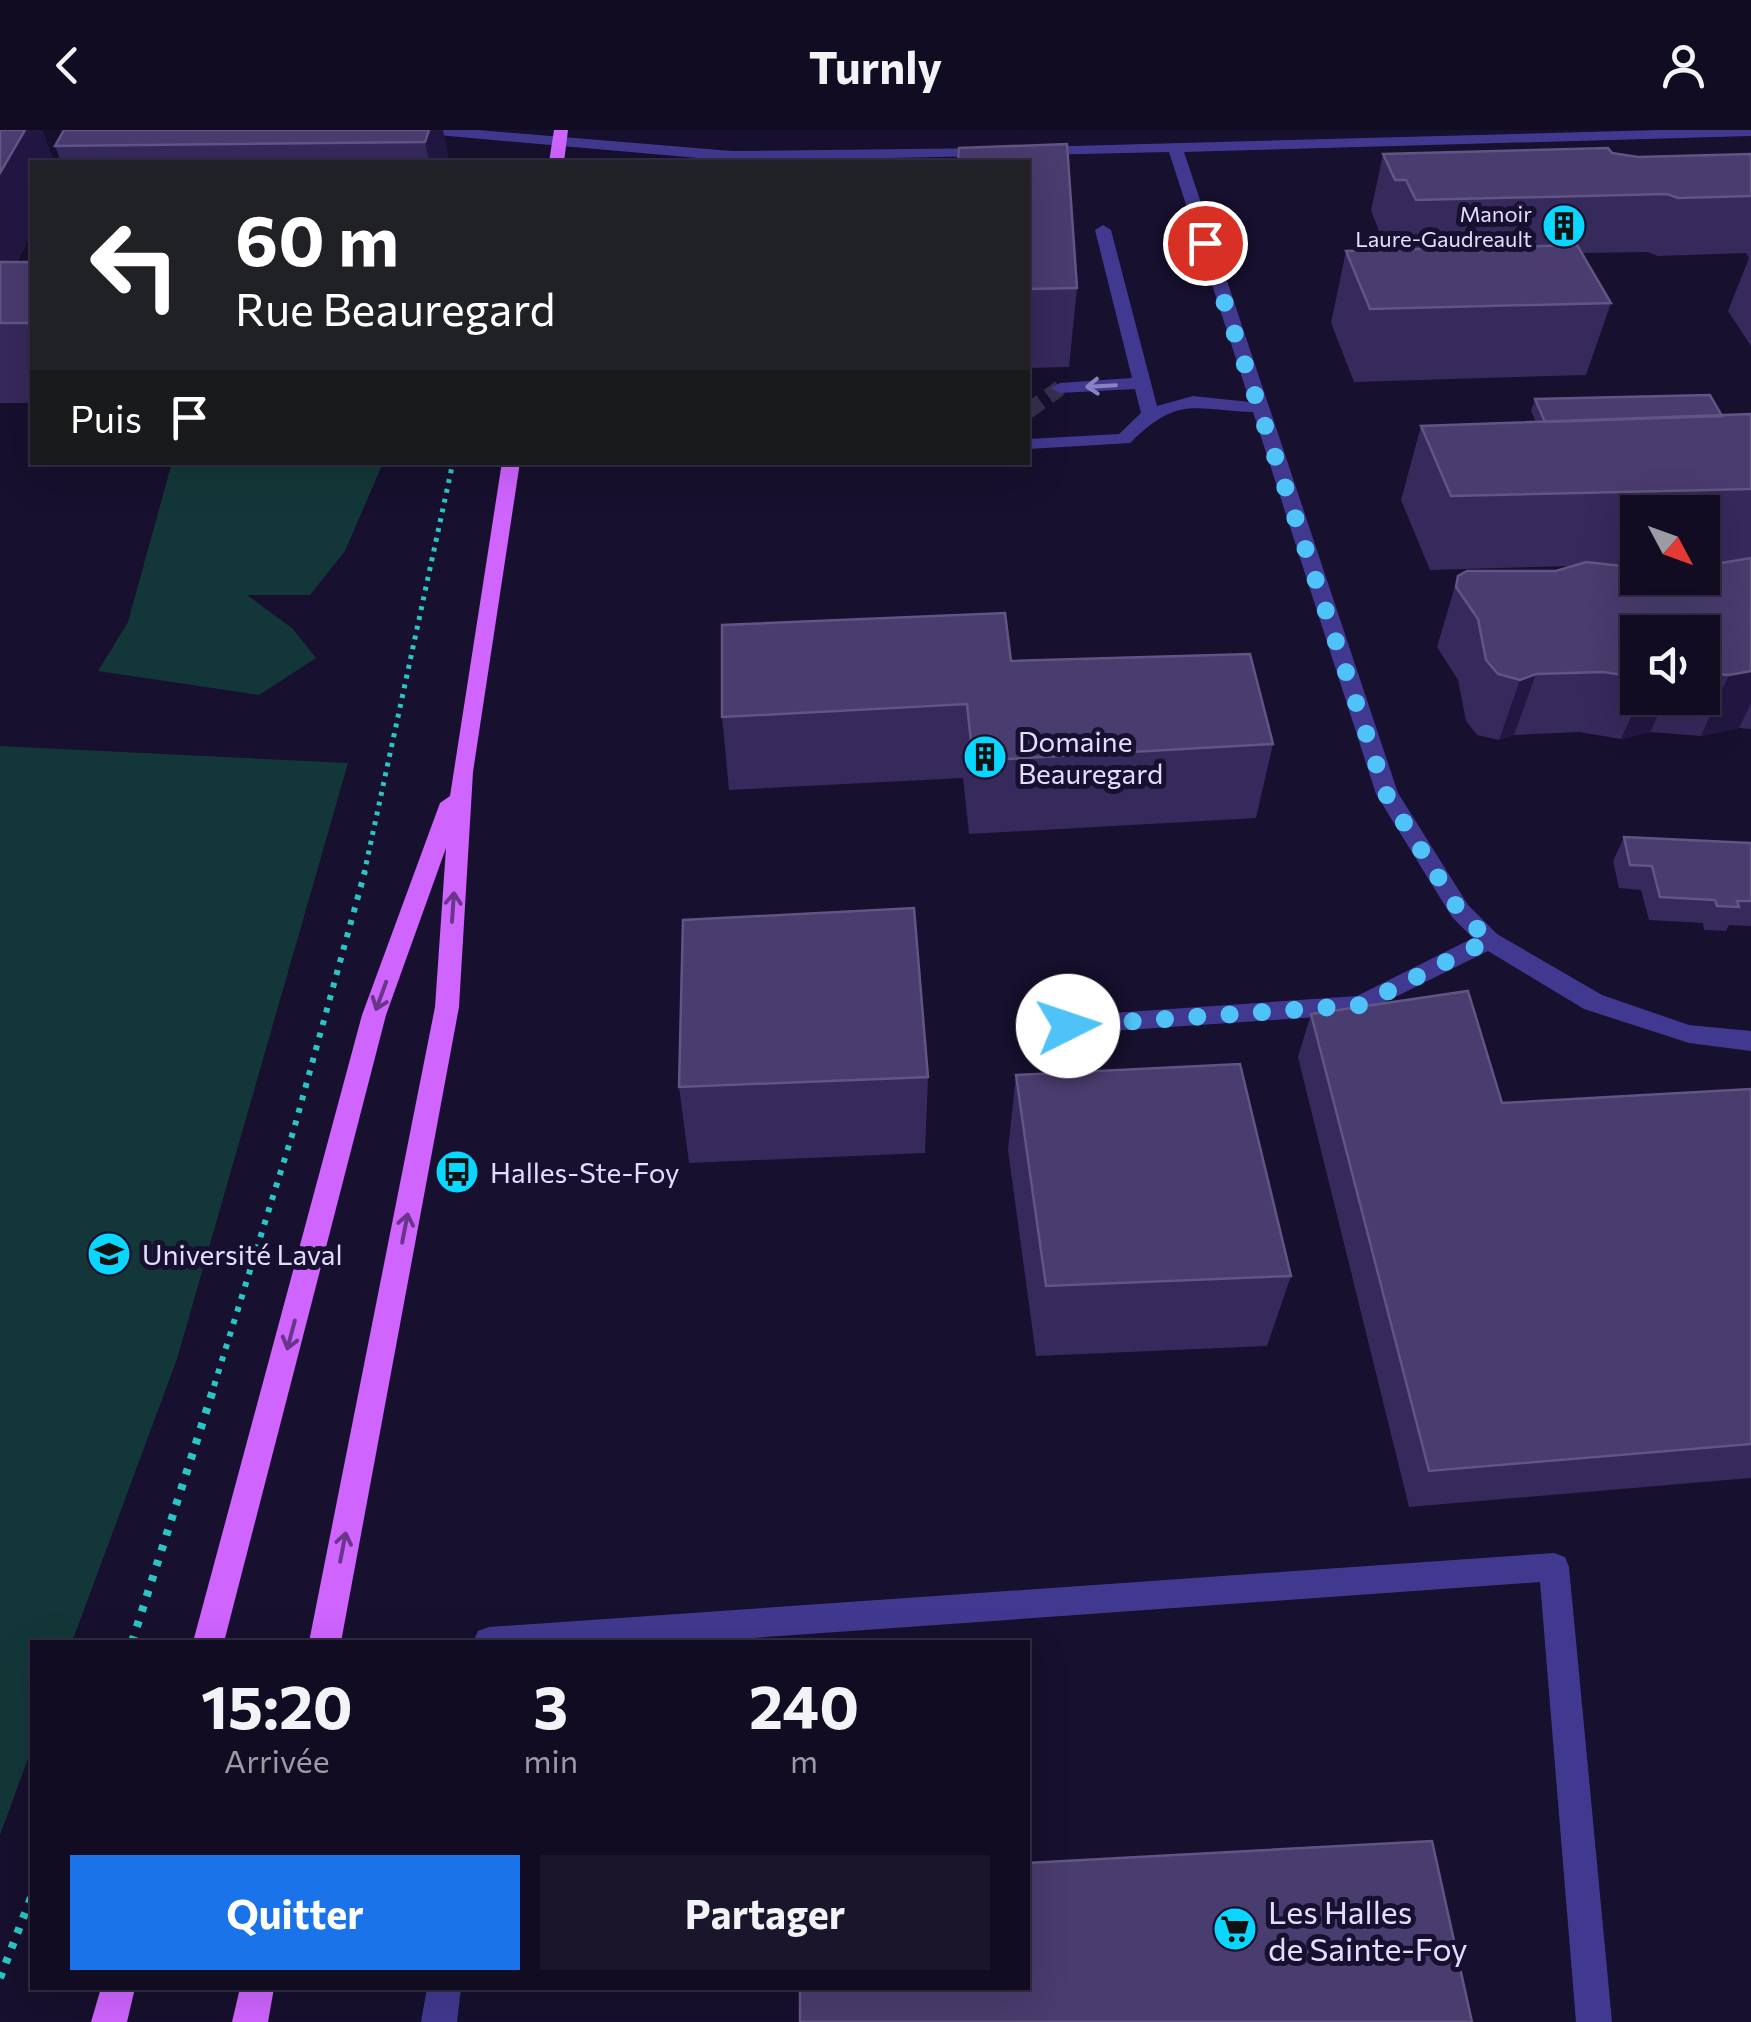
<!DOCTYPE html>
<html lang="fr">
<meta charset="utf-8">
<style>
body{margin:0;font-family:Commissioner,sans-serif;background:#1a152a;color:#f1f3f6;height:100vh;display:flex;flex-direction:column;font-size:38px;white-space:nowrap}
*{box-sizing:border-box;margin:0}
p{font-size:32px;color:#9c9ba5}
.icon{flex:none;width:55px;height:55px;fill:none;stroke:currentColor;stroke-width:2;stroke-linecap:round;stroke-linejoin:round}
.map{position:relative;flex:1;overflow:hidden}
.sheet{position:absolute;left:30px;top:1510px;width:1000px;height:350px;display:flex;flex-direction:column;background:#110c22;border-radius:0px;box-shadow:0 10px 40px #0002,0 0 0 2px #302c40}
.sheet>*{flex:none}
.hud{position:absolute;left:30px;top:30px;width:1000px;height:305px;border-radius:0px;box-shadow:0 10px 40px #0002,0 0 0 2px #302c40;background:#202124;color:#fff;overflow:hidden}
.needle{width:65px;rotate:131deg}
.fabs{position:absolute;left:1620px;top:365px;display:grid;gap:20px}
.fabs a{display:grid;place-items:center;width:100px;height:100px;border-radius:0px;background:#110c22;box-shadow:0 10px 40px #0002,0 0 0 2px #302c40;font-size:50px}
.pin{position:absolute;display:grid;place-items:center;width:85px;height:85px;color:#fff;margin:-42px;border:5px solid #fff;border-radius:50%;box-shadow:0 2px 10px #0007}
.me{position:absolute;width:110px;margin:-55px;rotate:86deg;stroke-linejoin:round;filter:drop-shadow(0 0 8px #0008)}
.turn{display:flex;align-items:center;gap:35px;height:210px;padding:0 40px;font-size:45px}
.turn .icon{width:130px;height:130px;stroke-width:2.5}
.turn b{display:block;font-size:70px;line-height:85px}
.then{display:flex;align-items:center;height:95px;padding:0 40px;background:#0003;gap:20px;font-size:38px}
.eta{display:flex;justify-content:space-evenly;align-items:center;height:170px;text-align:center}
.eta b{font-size:60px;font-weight:700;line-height:70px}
.button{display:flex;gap:20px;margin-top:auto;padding:20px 40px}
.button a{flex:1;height:115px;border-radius:0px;background:#1a73e8;color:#fff;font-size:40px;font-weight:700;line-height:115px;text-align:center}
.button a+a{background:#1a152a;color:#f1f3f6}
header{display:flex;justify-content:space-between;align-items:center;height:130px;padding:0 40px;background:#110c22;font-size:45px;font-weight:700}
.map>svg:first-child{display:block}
.green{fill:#133738}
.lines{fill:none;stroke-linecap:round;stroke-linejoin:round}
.minor-tunnel{stroke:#362f4d;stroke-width:16;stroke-dasharray:16 9;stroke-linecap:butt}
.path-far2{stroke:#2ac6c6;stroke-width:5;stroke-dasharray:4 6;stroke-linecap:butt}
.path-far1{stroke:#2ac6c6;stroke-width:6;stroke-dasharray:5 8;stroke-linecap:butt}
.path{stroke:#2ac6c6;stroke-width:8;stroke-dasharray:6 10;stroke-linecap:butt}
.minor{fill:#41398f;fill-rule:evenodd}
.major{fill:#cf64ff;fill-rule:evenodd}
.wall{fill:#36295c;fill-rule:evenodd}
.shaded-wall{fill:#221742}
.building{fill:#493c6e;stroke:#615584;stroke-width:2.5}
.oneway{stroke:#8a83c1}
.oneway2{stroke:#6a368c}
.route{stroke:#4fc3f7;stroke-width:18;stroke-dasharray:0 32.4}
.labels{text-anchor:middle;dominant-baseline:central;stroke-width:10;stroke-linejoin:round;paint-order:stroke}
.far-poi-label{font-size:22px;fill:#e3ddff;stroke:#17102e;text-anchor:end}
.poi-label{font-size:28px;fill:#e3ddff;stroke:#17102e;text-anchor:start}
.near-poi-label{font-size:32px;fill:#e3ddff;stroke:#17102e;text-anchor:start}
</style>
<header><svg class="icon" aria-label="back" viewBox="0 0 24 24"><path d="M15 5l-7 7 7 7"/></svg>Turnly<svg class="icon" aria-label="person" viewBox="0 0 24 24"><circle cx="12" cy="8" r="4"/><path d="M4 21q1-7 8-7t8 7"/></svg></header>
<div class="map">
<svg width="1751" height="1892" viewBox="0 0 1751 1892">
<rect width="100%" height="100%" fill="#17102e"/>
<!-- green -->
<path class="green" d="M383 333 345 421 310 465H247L292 498 316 528 259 565 98 541 128 492 171 336Z
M0 616 348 633 177 1229 72 1512H32V1618L0 1705Z"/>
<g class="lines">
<!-- minor-tunnel -->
<path class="minor-tunnel" d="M1028 281 1060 258"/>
<!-- path-far2 -->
<path class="path-far2" d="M364 744 453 332"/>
<!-- path-far1 -->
<path class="path-far1" d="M214 1256 294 999 365 741"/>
<!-- path -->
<path class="path" d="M132 1512 215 1254
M0 1848 32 1765"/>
<!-- minor -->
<path class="minor" d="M419 0H478L732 21 991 18 998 22 991 26 732 31 426 4Z
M1659 0H1751V6L1184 22 1398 663 1468 775 1497 804 1602 865 1689 895 1751 901V921L1689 913 1584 879 1488 821 1361 884 1068 904 1059 902 1056 895 1059 888 1068 886 1357 866 1473 808 1452 787 1376 664 1253 282C1192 280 1179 265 1130 313L1028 319V309L1119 304 1141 283 1135 259 1060 263 1051 258 1060 253 1132 248 1095 100 1103 95 1111 100 1157 276 1193 266 1250 272 1169 22 1036 25 1029 21 1036 17Z
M1554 1423 1565 1427 1569 1437 1612 1892H1576L1540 1452 697 1512H473L478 1501 489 1497Z
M427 1858H461L457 1892H421Z"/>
<!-- major -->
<path class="major" d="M554 0H568L564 32H549Z
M502 332H520L473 642 459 877 341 1512H309L435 877 446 718 386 885 224 1512H193L362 885 440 673 450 666Z
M101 1858H135L127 1892H91Z
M240 1858H274L268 1892H232Z"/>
</g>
<!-- wall -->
<path class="wall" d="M0 0H42L54 32H32V102L17 132H32V273H0Z
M443 0 449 32H61L55 16Z
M1612 23 1638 27 1751 24V216L1728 181 1749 128 1746 123 1658 126 1647 122 1582 123 1611 173 1586 245 1354 252 1331 193 1346 121 1398 120 1392 107 1382 108 1371 81 1383 24Z
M1028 32 1077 158 1069 237 1028 238Z
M1535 269 1722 286 1751 284V599L1739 598 1701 606 1650 602 1621 609 1579 602 1514 605 1499 610 1477 605 1466 591 1458 550 1437 517 1458 446 1556 441 1572 436 1430 440 1401 370 1421 296 1536 292 1531 281ZM1638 382H1702V433L1727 432 1715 434 1631 437 1614 435H1638ZM1638 502H1702V568H1638Z
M1011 531 1273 614 1256 688 969 704 963 648 729 660 722 587Z
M1624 707 1751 713V796L1729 795 1726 801 1704 800 1703 793 1649 790 1641 760 1619 758 1613 731Z
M1311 884 1502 973 1751 959V1348L1409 1377 1298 927Z
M1016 945 1291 1146 1267 1216 1036 1226 1008 1020Z
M928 947 925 1023 689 1033 679 957Z"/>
<!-- shaded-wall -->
<path class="shaded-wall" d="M25 0H42L54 32H32V102L0 164V43Z
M429 0H443L449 32H429L425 12Z
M1751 541V573L1739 598 1701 606 1729 545Z
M1536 544 1514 605 1499 610 1520 550Z
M1639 568H1666L1650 602 1621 609Z"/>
<!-- building -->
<path class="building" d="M0 0H25L0 43Z
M64 0H429L425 12 55 16Z
M1067 14 1077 158 1028 159V32H958L959 18Z
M1608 18 1612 23 1638 27 1751 24V66L1678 68 1667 64 1416 70 1406 50H1395L1383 24Z
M1577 115 1611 173 1370 179 1346 121Z
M0 132H32V193H0Z
M1710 265 1722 286 1545 292 1535 269Z
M1751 284V359L1451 366 1421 296Z
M1751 428V541L1729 545 1702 543V502H1638V547L1603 542 1536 544 1520 550 1498 544 1486 530 1478 489 1456 457 1458 446 1467 441H1556L1586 432 1631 437 1638 436V448H1702V433L1715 434Z
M1005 483 1011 531 1250 524 1273 614 973 631 967 574 722 587V495Z
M1624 707 1751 713V771H1737L1739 777 1717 776 1715 770 1660 767 1652 736 1630 735Z
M914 778 928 947 679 957 683 790Z
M1468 861 1502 973 1751 959V1314L1429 1341 1311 884Z
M1240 934 1291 1146 1046 1156 1016 945Z
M1432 1711 1472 1892H800V1858H1028V1733Z"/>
<!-- one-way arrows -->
<defs><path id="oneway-shaft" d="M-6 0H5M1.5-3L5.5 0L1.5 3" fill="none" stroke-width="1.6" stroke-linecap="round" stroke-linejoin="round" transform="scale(2.5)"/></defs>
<use class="oneway" href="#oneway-shaft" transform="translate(1101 256) rotate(177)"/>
<g class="oneway2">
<use href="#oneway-shaft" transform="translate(453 777) rotate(-86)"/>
<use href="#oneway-shaft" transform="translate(381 866) rotate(110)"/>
<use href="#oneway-shaft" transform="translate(405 1098) rotate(-79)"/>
<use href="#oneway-shaft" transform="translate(291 1205) rotate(105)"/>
<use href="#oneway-shaft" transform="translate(343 1417) rotate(-79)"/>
</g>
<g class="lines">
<!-- route -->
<path class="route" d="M1068 896 1361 875 1489 810 1460 782 1386 664 1205 113"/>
</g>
<!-- icons -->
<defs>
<symbol id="building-disc" viewBox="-11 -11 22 22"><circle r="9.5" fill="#09d7ff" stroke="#17102e"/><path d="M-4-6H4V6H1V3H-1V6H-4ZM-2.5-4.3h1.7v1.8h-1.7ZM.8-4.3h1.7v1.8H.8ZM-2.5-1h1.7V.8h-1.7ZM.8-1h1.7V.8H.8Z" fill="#111"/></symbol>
<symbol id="bus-disc" viewBox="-11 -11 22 22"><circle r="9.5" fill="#09d7ff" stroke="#17102e"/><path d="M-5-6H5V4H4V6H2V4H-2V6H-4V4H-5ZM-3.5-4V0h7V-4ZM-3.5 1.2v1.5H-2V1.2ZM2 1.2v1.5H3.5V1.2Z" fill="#111"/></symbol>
<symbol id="university-disc" viewBox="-11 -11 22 22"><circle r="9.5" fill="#09d7ff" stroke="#17102e"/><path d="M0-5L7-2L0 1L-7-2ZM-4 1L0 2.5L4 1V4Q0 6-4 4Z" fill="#111"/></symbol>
<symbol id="supermarket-disc" viewBox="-11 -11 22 22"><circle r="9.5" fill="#09d7ff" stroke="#17102e"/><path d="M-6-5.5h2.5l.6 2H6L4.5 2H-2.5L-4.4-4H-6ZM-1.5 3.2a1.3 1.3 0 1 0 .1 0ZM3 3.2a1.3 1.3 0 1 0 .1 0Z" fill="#111"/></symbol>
</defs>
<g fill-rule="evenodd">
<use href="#building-disc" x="1539" y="71" width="50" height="50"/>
<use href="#building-disc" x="960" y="602" width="50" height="50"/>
<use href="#bus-disc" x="432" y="1017" width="50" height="50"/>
<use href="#university-disc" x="84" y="1099" width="50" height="50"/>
<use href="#supermarket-disc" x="1210" y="1774" width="50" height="50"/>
</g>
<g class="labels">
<!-- far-poi labels -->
<g class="far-poi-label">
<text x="1532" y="83">Manoir<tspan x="1532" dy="25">Laure-Gaudreault</tspan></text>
</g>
<!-- poi labels -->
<g class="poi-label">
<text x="1018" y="611">Domaine<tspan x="1018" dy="32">Beauregard</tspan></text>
<text x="490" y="1042">Halles-Ste-Foy</text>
<text x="142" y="1124">Université Laval</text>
</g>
<!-- near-poi labels -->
<g class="near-poi-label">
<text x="1268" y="1781">Les Halles<tspan x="1268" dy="37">de Sainte-Foy</tspan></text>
</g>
</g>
</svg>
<div class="fabs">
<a><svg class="needle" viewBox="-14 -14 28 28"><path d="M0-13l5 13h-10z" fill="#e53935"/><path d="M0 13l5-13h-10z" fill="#9c9ba5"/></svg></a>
<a><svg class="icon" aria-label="sound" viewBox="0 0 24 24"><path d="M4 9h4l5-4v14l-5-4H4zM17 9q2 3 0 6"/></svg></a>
</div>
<div class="pin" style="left:1205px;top:113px;background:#d93025"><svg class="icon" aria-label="arrive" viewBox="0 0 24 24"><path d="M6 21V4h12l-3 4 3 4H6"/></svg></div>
<svg class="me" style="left:1068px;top:896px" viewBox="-20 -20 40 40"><circle r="19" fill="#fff"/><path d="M0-13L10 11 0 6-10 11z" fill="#4fc3f7"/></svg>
<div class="hud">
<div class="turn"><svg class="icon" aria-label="left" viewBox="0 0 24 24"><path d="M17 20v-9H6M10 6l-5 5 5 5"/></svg><div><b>60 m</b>Rue Beauregard</div></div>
<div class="then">Puis<svg class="icon" aria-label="arrive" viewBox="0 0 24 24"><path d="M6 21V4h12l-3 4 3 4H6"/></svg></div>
</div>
<section class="sheet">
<div class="eta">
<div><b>15:20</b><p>Arrivée</p></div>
<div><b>3</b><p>min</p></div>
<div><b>240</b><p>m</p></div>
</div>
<div class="button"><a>Quitter</a><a>Partager</a></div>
</section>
</div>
